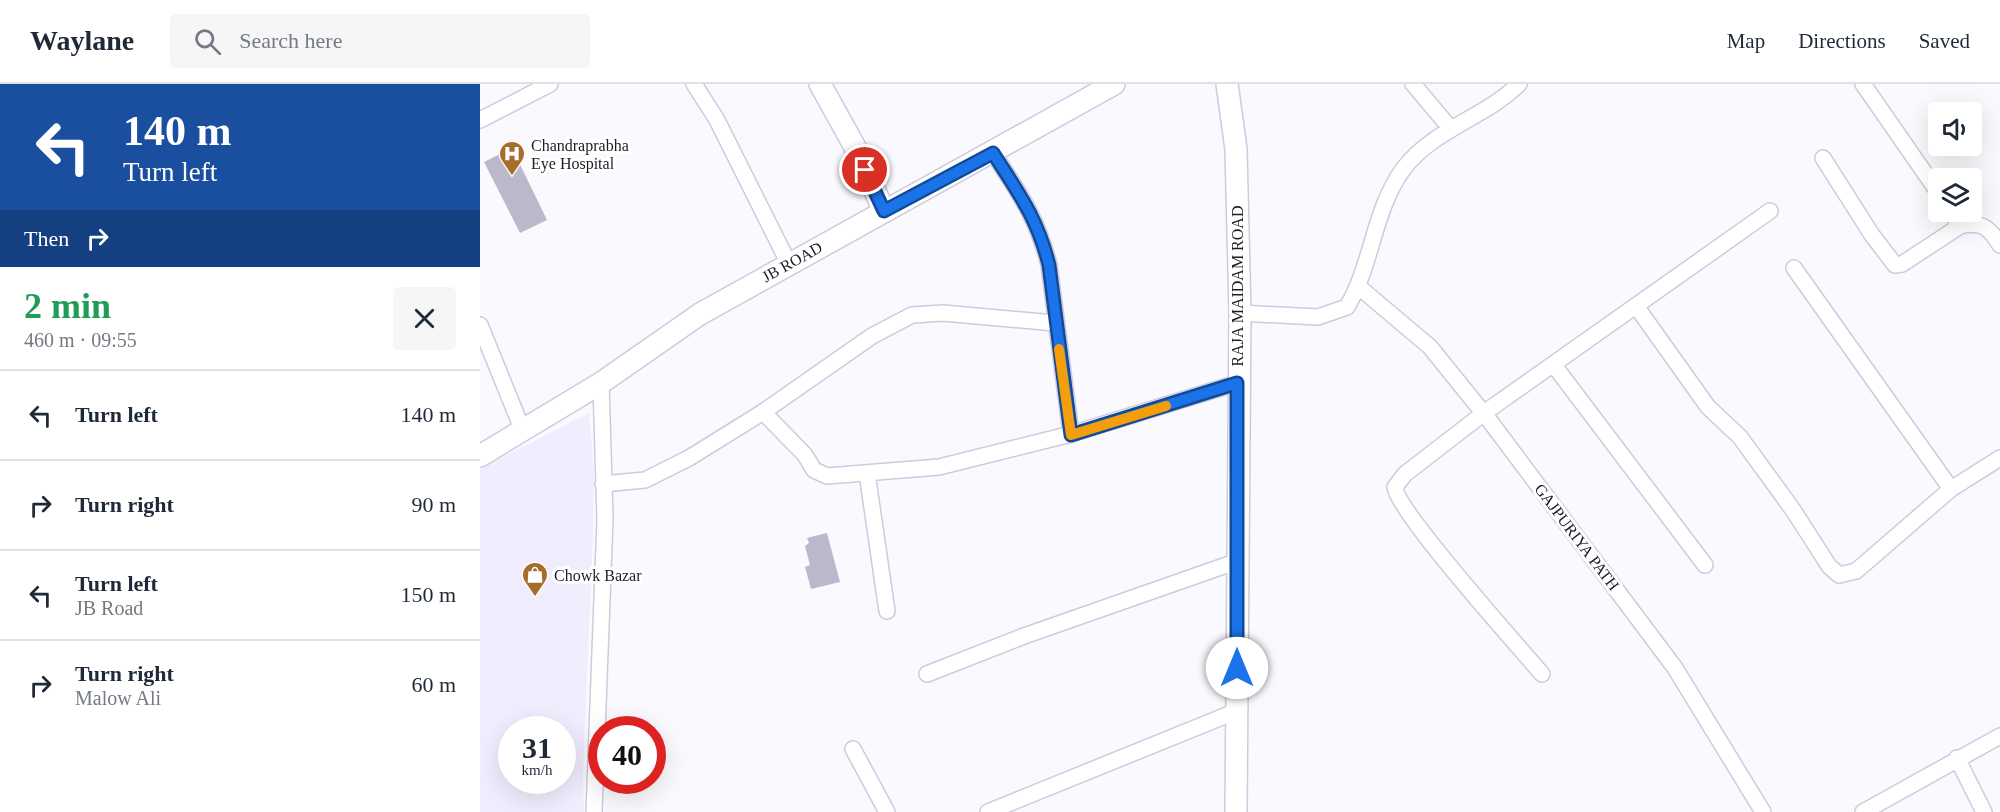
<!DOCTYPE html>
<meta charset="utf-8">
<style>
body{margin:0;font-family:"Times New Roman",serif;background:#f6f6f7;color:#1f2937;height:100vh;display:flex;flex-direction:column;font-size:22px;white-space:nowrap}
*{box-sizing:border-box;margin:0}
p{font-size:20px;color:#747a83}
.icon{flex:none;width:33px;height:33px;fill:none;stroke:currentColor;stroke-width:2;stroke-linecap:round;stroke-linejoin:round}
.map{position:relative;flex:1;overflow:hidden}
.side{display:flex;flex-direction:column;background:#fff;width:480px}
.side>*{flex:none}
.guide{background:#1a4fa0;color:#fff;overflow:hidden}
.fabs{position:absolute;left:1448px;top:18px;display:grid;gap:12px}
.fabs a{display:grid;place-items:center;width:54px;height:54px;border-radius:6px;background:#fff;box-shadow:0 6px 24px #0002;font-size:30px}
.speed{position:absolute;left:18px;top:632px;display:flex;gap:12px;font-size:30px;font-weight:700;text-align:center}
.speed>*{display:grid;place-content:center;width:78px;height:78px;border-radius:50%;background:#fff;box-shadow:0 6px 24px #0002;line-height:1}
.speed small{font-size:15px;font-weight:400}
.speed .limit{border:9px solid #d22;background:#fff;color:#111}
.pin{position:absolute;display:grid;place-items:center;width:51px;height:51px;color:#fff;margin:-26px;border:3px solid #fff;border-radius:50%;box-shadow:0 2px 6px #0007}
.me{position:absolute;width:66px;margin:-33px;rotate:0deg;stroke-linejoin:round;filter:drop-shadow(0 0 4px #0008)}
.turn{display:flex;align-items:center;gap:21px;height:126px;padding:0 24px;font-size:27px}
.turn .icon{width:78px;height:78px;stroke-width:2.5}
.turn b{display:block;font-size:42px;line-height:51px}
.then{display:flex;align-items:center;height:57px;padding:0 24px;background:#0003;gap:12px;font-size:22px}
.round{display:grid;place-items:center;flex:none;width:63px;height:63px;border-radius:6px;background:#f6f6f7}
.summary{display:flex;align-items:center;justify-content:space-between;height:102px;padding:0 24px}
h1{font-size:36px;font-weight:800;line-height:45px;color:#1e9e55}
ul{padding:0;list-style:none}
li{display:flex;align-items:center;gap:18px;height:90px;padding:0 24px;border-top:2px solid #e0e1e3}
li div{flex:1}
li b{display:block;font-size:22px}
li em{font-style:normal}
header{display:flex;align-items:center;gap:36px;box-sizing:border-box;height:84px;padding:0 30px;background:#fff;border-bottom:2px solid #e0e1e3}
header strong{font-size:28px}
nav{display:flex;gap:33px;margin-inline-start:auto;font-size:21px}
.search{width:420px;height:54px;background:#f6f6f7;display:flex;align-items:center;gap:15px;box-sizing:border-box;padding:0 21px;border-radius:6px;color:#747a83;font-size:22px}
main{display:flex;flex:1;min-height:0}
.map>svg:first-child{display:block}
.built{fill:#f2edfe;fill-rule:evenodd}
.building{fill:#bcb7cb}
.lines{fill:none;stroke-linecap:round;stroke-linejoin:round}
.street-casing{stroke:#cfcadf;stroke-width:18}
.secondary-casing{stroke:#cfcadf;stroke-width:24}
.street{stroke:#fff;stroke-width:15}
.secondary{stroke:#fff;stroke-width:21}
.route-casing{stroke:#114b97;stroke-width:15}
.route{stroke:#1a73e8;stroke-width:10}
.slow{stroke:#f59e0b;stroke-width:10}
.labels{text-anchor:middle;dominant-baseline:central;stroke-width:6;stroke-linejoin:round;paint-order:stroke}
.poi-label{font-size:16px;fill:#1e1c24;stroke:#fff;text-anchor:start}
.street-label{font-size:16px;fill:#1e1c24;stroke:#fff}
</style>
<header>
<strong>Waylane</strong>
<div class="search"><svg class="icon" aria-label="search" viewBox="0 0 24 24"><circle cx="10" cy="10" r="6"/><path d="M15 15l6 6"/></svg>Search here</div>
<nav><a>Map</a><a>Directions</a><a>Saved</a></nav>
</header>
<main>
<section class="side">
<div class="guide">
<div class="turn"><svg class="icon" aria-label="left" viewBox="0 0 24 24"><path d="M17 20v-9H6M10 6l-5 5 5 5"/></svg><div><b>140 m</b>Turn left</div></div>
<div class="then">Then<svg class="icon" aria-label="right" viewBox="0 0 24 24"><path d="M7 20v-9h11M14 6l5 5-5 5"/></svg></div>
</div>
<div class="summary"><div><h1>2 min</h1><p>460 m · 09:55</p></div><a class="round"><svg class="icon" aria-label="close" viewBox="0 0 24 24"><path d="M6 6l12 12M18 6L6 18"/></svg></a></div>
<ul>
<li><svg class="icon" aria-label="left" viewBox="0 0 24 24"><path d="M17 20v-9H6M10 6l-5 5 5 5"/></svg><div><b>Turn left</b></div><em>140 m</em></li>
<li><svg class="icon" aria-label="right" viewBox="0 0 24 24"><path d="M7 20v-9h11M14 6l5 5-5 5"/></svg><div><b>Turn right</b></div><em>90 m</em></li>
<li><svg class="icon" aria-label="left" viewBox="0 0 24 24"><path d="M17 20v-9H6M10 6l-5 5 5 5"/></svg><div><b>Turn left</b><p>JB Road</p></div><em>150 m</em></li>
<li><svg class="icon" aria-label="right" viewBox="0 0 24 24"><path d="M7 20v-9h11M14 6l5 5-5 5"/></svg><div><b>Turn right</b><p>Malow Ali</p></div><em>60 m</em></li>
</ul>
</section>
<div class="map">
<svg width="1520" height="728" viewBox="0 0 1520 728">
<rect width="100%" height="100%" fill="#faf9fe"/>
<!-- built -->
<path class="built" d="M109 329 114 387 113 452 103 690 104 728H0V385ZM32 645H82V696H32Z"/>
<!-- building -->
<path class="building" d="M32 64 67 136 40 149 4 78Z
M347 449 360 498 331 505 325 483 330 481 325 462 329 459 327 454Z"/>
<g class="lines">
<defs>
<path id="street" d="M214 0 237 36 309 180
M933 0 971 45
M1383 0 1458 108
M0 36 70 0
M513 69C539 109 557 133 569 181L591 350
M1343 74 1392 151 1415 181 1422 180 1480 142
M1471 128 1480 142C1501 137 1509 143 1520 161
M1314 184 1471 405
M879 203 950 263 1009 336 1195 584 1283 728
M1156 222 1228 323 1260 353 1313 426 1349 482 1359 491 1376 487 1471 405 1520 374
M760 229 838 233 867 223C893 179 893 126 924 84 954 45 1006 33 1039 0
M0 241 43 347
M1073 280 1225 481
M283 328 325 371 334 386 347 392 459 383 591 350 757 299
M387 389 407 527
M123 400 165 396 209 374 283 328 392 252 432 231 463 229 575 239
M447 590 544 552 758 477
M1062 590C1039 563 916 426 915 403L925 390 1004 329 1290 127
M373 665 407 728
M1477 674 1504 728
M114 728 125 435 121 299
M508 728 757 627
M1383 728 1520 652"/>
<path id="secondary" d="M340 0 376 65 404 127
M747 0 756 65 760 229 756 728
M0 372 121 299 220 230 634 0"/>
</defs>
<!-- street casing -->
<use href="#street" class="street-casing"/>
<!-- secondary casing -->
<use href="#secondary" class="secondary-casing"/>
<!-- street -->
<use href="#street" class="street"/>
<!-- secondary -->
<use href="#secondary" class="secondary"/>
</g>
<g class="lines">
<defs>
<path id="route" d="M385 86 404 127 513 69C539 110 557 133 569 181L591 351 757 299V584"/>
</defs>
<!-- route casing -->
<use href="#route" class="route-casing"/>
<!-- route -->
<use href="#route" class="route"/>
<!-- slow -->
<path class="slow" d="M579 265 591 351 686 322"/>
</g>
<!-- icons -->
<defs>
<symbol id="hospital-pin" viewBox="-11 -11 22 30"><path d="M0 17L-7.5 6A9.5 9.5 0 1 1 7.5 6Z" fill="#a56e2a" stroke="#fff"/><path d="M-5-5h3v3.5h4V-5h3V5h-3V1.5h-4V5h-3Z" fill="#fff"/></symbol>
<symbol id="shop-pin" viewBox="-11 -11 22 30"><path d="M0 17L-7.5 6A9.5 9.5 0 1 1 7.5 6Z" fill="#a56e2a" stroke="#fff"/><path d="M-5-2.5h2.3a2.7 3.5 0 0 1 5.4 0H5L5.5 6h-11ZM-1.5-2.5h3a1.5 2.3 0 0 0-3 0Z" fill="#fff"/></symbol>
</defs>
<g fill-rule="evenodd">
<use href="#hospital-pin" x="17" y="55" width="30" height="40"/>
<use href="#shop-pin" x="40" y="476" width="30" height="40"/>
</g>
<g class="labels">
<!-- poi labels -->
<g class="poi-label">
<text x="51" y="61">Chandraprabha<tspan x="51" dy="18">Eye Hospital</tspan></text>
<text x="74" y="491">Chowk Bazar</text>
</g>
<!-- street labels -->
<g class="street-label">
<text transform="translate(312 178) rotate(-29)">JB ROAD</text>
<text transform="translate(757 202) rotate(-90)">RAJA MAIDAM ROAD</text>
<text transform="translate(1097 453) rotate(53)">GAJPURIYA PATH</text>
</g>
</g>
</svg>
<div class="fabs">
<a><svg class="icon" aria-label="sound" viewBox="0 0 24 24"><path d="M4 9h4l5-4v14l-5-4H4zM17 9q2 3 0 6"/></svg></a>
<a><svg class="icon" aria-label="layers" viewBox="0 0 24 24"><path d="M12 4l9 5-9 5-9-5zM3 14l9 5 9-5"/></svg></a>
</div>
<div class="speed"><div>31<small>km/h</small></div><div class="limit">40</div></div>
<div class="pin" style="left:385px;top:86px;background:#d93025"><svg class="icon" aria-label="arrive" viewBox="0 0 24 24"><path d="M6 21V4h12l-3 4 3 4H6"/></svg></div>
<svg class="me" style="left:757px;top:584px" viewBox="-20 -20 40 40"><circle r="19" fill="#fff"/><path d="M0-13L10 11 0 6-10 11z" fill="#1a73e8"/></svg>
</div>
</main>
